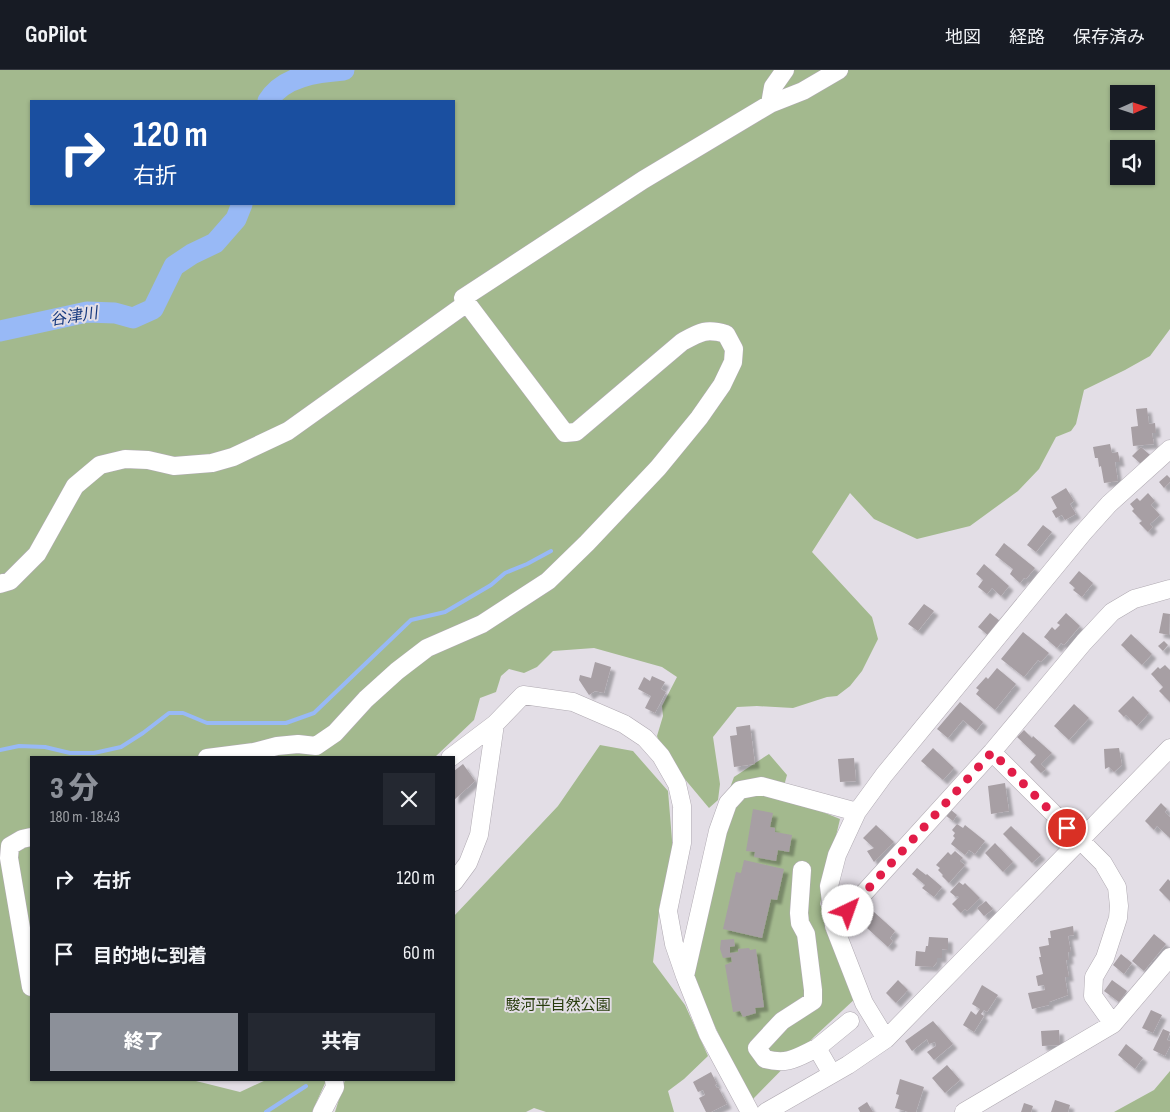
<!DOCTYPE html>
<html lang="ja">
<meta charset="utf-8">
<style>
body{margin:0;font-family:"Sofia Sans Condensed","Noto Sans JP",sans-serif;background:#242831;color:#f1f3f6;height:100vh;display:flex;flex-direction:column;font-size:19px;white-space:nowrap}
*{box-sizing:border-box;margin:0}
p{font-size:16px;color:#9ea1a6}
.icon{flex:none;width:28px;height:28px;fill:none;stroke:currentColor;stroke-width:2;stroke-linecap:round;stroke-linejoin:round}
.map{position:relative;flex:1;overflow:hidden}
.details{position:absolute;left:30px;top:686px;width:425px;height:325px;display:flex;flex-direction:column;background:#171b24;border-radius:0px;box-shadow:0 1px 4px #0004}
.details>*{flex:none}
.hud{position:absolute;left:30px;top:30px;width:425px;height:105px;border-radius:0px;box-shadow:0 1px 4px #0004;background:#1a4fa0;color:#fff;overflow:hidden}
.needle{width:32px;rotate:87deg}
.fabs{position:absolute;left:1110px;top:15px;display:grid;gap:10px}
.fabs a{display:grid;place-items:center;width:45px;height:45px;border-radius:0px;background:#171b24;box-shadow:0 1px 4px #0004;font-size:25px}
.pin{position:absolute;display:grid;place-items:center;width:42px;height:42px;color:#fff;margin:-21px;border:2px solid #fff;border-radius:50%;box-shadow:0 1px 5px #0007}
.me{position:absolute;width:55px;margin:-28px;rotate:42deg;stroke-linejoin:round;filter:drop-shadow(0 0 4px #0008)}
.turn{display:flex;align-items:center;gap:18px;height:105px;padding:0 20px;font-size:22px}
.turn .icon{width:65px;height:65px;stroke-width:2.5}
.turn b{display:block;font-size:35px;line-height:42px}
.round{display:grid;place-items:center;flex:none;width:52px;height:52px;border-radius:0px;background:#242831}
.headline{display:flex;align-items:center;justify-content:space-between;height:85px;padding:0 20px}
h1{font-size:30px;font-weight:800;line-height:38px;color:#8c9099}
.button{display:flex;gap:10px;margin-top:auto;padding:10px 20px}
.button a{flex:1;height:58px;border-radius:0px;background:#8c9099;color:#fff;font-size:20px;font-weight:800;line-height:58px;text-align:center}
.button a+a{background:#242831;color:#f1f3f6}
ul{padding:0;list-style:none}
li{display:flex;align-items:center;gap:15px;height:75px;padding:0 20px}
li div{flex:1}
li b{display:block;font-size:19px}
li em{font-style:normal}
header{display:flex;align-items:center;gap:30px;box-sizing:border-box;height:70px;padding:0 25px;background:#171b24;border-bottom:1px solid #363941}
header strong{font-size:24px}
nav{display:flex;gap:28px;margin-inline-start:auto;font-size:18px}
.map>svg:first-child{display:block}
.green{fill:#a3b98e;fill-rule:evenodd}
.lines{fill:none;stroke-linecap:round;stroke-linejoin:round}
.stream{stroke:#98b9f6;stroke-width:4}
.river{stroke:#98b9f6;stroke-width:21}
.building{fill:#a79fa4;filter:url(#shadow)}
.minor-casing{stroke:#b0aab2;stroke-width:19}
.minor{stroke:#fff;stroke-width:18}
.route{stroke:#e11d48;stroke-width:9;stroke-dasharray:0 16.2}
.labels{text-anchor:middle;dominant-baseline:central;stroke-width:4;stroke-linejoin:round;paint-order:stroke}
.park-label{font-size:15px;fill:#283c0d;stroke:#e3dee6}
.water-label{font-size:16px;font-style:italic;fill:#16397f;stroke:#e3dee6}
</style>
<header>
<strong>GoPilot</strong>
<nav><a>地図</a><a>経路</a><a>保存済み</a></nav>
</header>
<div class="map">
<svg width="1170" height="1042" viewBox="0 0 1170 1042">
<defs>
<filter id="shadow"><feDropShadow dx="4.5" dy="4.5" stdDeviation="1" flood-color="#0004"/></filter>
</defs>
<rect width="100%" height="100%" fill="#e3dee6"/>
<!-- green -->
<path class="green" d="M0 0H1170V259L1150 286 1125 300 1084 320 1076 354 1071 361 1056 367 1039 399 1018 421 970 456 917 469 874 449 850 423 812 482 872 547 878 569 862 601 850 616 837 626 827 627 793 638 757 636 737 637 713 667 720 714 718 730 709 738 663 683 657 666 663 646 662 636 677 607 662 597 594 578 553 581 537 597 524 603 509 599 501 606 496 622 480 628 474 650 435 687 31 688V1010H192L240 1022 266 1010 326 1011 312 1042H0ZM1119 24H1146V51H1119ZM31 31H454V134H31ZM1119 79H1146V106H1119Z
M600 675 633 681 668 721 673 782 660 834 653 892 685 935 708 986 684 1009 668 1021 674 1042H546L534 1038 526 1042H335L345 1010H454V846L558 736Z
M769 684 787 705 780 730 808 736 840 749 820 834 857 927 814 967 753 1029 736 1001 693 910 727 726 734 707Z
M1170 1001V1042H1114L1154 1020Z"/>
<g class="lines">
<!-- stream -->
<path class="stream" d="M0 680 19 676 45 677 70 683H94L121 677 143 663 169 643H183L207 653H286L314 643 411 550 445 542 491 515 505 503 527 494 551 481
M266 1042 306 1016"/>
<!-- river -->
<path class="river" d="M268 31C283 6 318 2 344 0
M0 261 87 242 115 243 133 248 153 239 174 196 192 184 215 173 236 149 242 134"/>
</g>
<!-- building -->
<path class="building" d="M1147 338 1149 354 1155 353 1156 363H1152L1154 374 1133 376 1131 357 1138 356 1136 339Z
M1110 374 1112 383 1118 382 1120 392H1115L1118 411 1104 413 1101 396 1099 397 1098 388H1095L1093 377Z
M1141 377 1150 385 1141 394 1132 386Z
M1167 405 1170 408V412L1164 418 1159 412Z
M1066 418 1074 431 1070 434 1076 444 1065 450 1062 445 1056 448 1052 441 1057 438 1051 427Z
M1148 423 1155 431 1151 435 1160 445 1150 454 1153 457 1148 462 1139 453 1142 451 1132 441 1134 439 1130 434 1137 428 1140 431Z
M1043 455 1052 462 1036 482 1027 475Z
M1004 473 1035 498 1026 509 1024 508 1020 513 1010 504 1013 499 995 485Z
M984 494 1009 516 1001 526 992 518 987 524 978 517 983 510 976 504Z
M1079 501 1093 513 1082 527 1073 520 1075 518 1069 513Z
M924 534 934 541 918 561 908 554Z
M990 543 1001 552 989 566 978 557Z
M1066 543 1080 556 1064 575 1061 573 1057 578 1044 567 1052 557 1055 560 1060 555 1057 553Z
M1163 543 1170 544 1169 565 1159 563Z
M1023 562 1049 583 1041 592 1038 590 1024 607 1001 589Z
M1131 564 1152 584 1142 595 1121 575Z
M1164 571 1168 575 1163 581 1158 576Z
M595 592 611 597 604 623 595 621 589 625 579 610 580 605 591 608Z
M1165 595 1170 600V632L1159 621 1163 617 1151 604 1158 597 1160 599Z
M997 598 1016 614 995 640 976 624 979 620 976 618 986 607 988 609Z
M652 606 665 612 661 619 666 622 655 643 645 638 651 626 638 619 644 607 650 611Z
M1133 626 1149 643 1137 656 1126 645 1124 647 1118 641Z
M960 632 983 652 976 661 963 650 948 668 937 659Z
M1074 634 1089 648 1069 670 1054 656Z
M750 655 755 694 734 697 730 666 737 665 736 657Z
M1024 660 1032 668 1033 666 1052 683 1041 694 1046 699 1041 703 1030 692 1036 685 1017 667Z
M933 678 954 698 943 710 921 691Z
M1119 678 1122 695 1114 702 1109 697 1105 699 1104 679Z
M854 688 856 711 840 712 838 689Z
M463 694 475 711 454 730V701Z
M1005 713 1009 741 991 744 988 716Z
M1161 733 1167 739 1165 742 1170 747V768L1157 756 1154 760 1145 751Z
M753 739 773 743 770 757 775 758V762L792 765 789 782 778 780 776 791 754 787 755 782 746 781Z
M950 739 957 745 953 751 945 745Z
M957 754 963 758 965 755 985 771 975 784 969 780 965 785 951 774 955 768 953 766 955 763 952 760Z
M876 755 894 772 874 792 867 781 874 778 863 768Z
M1011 756 1041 785 1032 793 1003 764Z
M995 773 1013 792 1003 802 985 783Z
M955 781 963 788 960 791 965 795 949 813 942 806 943 805 938 800 940 798 936 795 948 782 951 785Z
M744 790 784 799 777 830 771 829 762 868 723 859 736 802 741 803Z
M917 798 926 805 927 804 942 817 934 827 922 818 925 815 912 804Z
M1168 809 1170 811V831L1159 820Z
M959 812 963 815 965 813 980 828 967 841 965 839 961 843 952 834 959 827 957 826 956 827 950 822Z
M986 831 993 839 984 846 977 838Z
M874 842 895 861 890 868 893 871 888 877 867 858 871 853 867 850Z
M1073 856 1074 865 1068 866 1071 882H1068L1069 890H1066L1069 907H1065L1068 925 1049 932V935L1032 939 1028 923 1045 920 1044 915 1038 916 1036 906 1043 904 1039 887H1041L1039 877 1049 875 1048 868H1051L1050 861Z
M1154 864 1166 874 1144 901 1132 891Z
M929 867 948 868V880L942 879V888H937V892L933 897 915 896 916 881 925 882 926 876H928Z
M734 869 735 876 730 877V883L738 882V879L749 878 750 880 756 879 764 937 755 938 756 943 743 947 740 941 733 942 725 895 732 892 731 887 723 888 720 879 721 870Z
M1121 884 1132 893 1124 904 1113 895Z
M898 910 908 920 896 933 886 923Z
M1112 910 1127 921 1119 932 1104 921Z
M982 915 998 925 987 942 984 940 981 944 984 946 974 962 963 955 971 941 976 945 980 939 972 934Z
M1151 940 1162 945 1153 963 1142 958Z
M933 951 953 974 934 990 927 982 936 976 935 972 929 974 927 969 912 981 905 971Z
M1163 959 1170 962 1167 970 1170 971V976L1165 986 1153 980Z
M1059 960 1060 975 1042 976 1041 961Z
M1126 974 1143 988 1135 999 1118 985Z
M947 995 960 1010 945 1023 932 1008Z
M711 1002 717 1014 715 1015 717 1018 718 1017 727 1034 711 1042H706L699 1028 705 1025 703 1020 698 1022 693 1012Z
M900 1009 924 1017 916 1042H908L895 1038 899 1025 896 1024Z
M1055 1030 1070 1035 1068 1042H1051Z
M867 1032 873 1042H860L858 1038Z
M1024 1033 1033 1036 1031 1042H1021Z"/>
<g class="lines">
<defs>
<path id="minor" d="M770 34 773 17 785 0
M0 514 10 511 37 484 75 416 100 395 125 389 148 390 174 396 212 393 233 387 288 361 467 233
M992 682 1103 793 1117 817 1119 836 1118 848 1105 888 1094 907 1093 926 1113 954
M207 688 254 682 277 676 298 674 316 676 335 663 366 629 397 601 427 578 482 554 548 511 587 473 658 398 699 348 722 315 733 292 734 279 726 264C706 258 700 262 682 272L576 362 565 363 463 228 643 110 770 34 803 21 839 0
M450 688 495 654
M31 767 22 769 10 776 9 788 31 917
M802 800 799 843 800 853 806 864 813 920V931L782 951 757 978 765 989C788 995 796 988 817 978
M454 812 468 793 479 765 495 654 523 625 573 632 624 654 645 668 661 686 677 714 682 736V773L668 841 674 874 685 906 708 964 750 1042
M834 856 992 682 1084 572 1112 542 1134 529 1170 519
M685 906 718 761 728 733 740 720 761 716 857 742
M886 969 864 933 834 856 829 816 837 785 857 742 884 705 1083 463 1109 434 1170 379
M832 1004 817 978 850 951
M322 1042 335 1017 334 1010
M766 1042 848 995 886 969 1170 678
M964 1042 1113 954 1170 887"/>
</defs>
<!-- minor casing -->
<use href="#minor" class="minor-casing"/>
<!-- minor -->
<use href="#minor" class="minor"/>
</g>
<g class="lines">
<!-- route -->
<path class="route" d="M848 841 992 682 1067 758"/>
</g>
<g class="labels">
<!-- park labels -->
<g class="park-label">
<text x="558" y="935">駿河平自然公園</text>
</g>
<!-- water labels -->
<g class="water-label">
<text transform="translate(74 247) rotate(-9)">谷津川</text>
</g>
</g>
</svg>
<div class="fabs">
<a><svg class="needle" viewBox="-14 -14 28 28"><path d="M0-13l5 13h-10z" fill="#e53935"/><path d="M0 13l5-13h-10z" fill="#9ea1a6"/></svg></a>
<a><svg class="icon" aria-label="sound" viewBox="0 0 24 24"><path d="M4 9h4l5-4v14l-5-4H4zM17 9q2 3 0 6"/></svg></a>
</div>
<div class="pin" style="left:1067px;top:758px;background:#d93025"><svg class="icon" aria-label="arrive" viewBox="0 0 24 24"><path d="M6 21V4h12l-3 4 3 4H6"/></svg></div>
<svg class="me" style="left:848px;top:841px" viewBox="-20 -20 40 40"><circle r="19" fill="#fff"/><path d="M0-13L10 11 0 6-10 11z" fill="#e11d48"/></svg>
<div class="hud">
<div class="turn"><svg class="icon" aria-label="right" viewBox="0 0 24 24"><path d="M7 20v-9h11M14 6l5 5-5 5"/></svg><div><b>120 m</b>右折</div></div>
</div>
<section class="details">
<div class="headline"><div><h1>3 分</h1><p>180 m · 18:43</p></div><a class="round"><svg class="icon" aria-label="close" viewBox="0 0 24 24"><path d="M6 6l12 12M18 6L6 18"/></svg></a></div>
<ul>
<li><svg class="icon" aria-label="right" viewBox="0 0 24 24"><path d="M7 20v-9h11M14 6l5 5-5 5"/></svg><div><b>右折</b></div><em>120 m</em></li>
<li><svg class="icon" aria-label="arrive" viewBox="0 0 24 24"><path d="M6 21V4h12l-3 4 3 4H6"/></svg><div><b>目的地に到着</b></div><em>60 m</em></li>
</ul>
<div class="button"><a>終了</a><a>共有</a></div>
</section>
</div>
